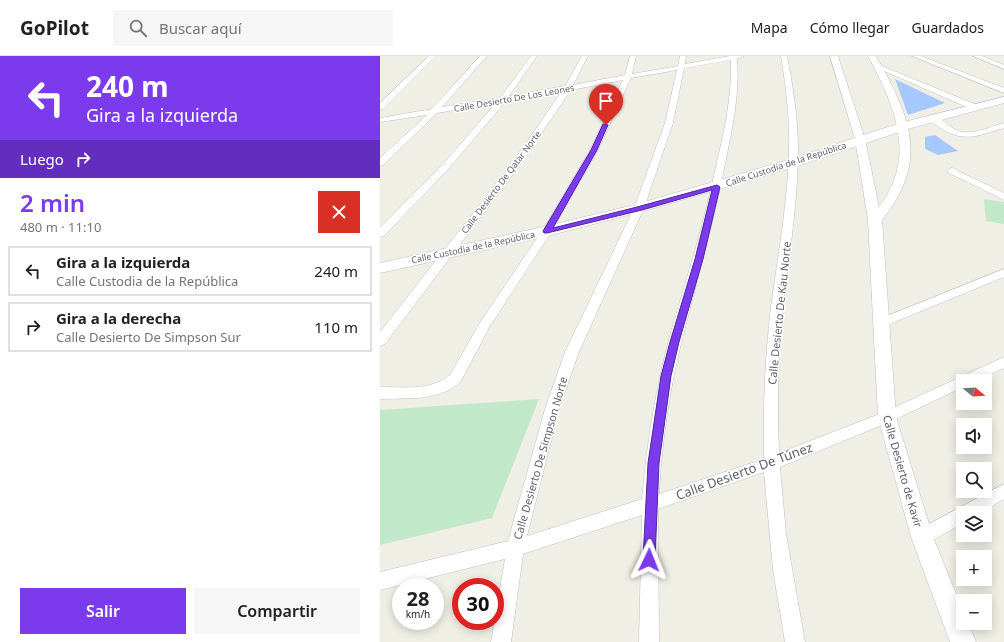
<!DOCTYPE html>
<html lang="es">
<meta charset="utf-8">
<style>
body{margin:0;font-family:"Noto Sans",sans-serif;background:#f6f6f6;color:#202124;height:100vh;display:flex;flex-direction:column;font-size:15px;white-space:nowrap}
*{box-sizing:border-box;margin:0}
p{font-size:13px;color:#757577}
.icon{flex:none;width:22px;height:22px;fill:none;stroke:currentColor;stroke-width:2;stroke-linecap:round;stroke-linejoin:round}
.map{position:relative;flex:1;overflow:hidden}
.sheet{display:flex;flex-direction:column;background:#fff;width:380px}
.sheet>*{flex:none}
.hud{background:#7c3aed;color:#fff;overflow:hidden}
.needle{width:26px;rotate:108deg}
.controls{position:absolute;left:576px;top:318px;display:grid;gap:8px}
.controls a{display:grid;place-items:center;width:36px;height:36px;border-radius:0px;background:#fff;box-shadow:0 2px 10px #0003;font-size:20px}
.speed{position:absolute;left:12px;top:522px;display:flex;gap:8px;font-size:20px;font-weight:700;text-align:center}
.speed>*{display:grid;place-content:center;width:52px;height:52px;border-radius:50%;background:#fff;box-shadow:0 2px 10px #0003;line-height:1}
.speed small{font-size:10px;font-weight:400}
.speed .limit{border:6px solid #d22;background:#fff;color:#111}
.pin{position:absolute;display:grid;place-items:center;width:34px;height:34px;color:#fff;margin:-41px -17px;border-radius:50% 50% 50% 0;rotate:-45deg;box-shadow:0 0 4px #0007}
.pin .icon{rotate:45deg}
.me{position:absolute;width:44px;margin:-22px;rotate:2deg;stroke-linejoin:round;filter:drop-shadow(0 0 3px #0008)}
.turn{display:flex;align-items:center;gap:14px;height:84px;padding:0 20px;font-size:18px}
.turn .icon{width:52px;height:52px;stroke-width:2.5}
.turn b{display:block;font-size:28px;line-height:34px}
.then{display:flex;align-items:center;height:38px;padding:0 20px;background:#0003;gap:8px;font-size:15px}
.round{display:grid;place-items:center;flex:none;width:42px;height:42px;border-radius:0px;background:#f6f6f6}
.head{display:flex;align-items:center;justify-content:space-between;height:68px;padding:0 20px}
h1{font-size:24px;font-weight:600;line-height:30px;color:#7c3aed}
.primary-button{display:flex;gap:8px;margin-top:auto;padding:8px 20px}
.primary-button a{flex:1;height:46px;border-radius:0px;background:#7c3aed;color:#fff;font-size:16px;font-weight:600;line-height:46px;text-align:center}
.primary-button a+a{background:#f6f6f6;color:#202124}
ul{padding:0;list-style:none}
li{display:flex;align-items:center;gap:12px;height:50px;margin:0 8px 6px;padding:0 12px;border:2px solid #e0e0e0;border-radius:0px}
li div{flex:1}
li b{display:block;font-size:15px}
li em{font-style:normal}
header{display:flex;align-items:center;gap:24px;box-sizing:border-box;height:56px;padding:0 20px;background:#fff;border-bottom:1px solid #e0e0e0}
header strong{font-size:19px}
nav{display:flex;gap:22px;margin-inline-start:auto;font-size:14px}
.search{width:280px;height:36px;background:#f6f6f6;display:flex;align-items:center;gap:10px;box-sizing:border-box;padding:0 14px;border-radius:0px;color:#757577;font-size:15px}
main{display:flex;flex:1;min-height:0}
.map>svg:first-child{display:block}
.green{fill:#c1e8c8}
.water{fill:#a6c8ff}
.lines{fill:none;stroke-linecap:round;stroke-linejoin:round}
.minor-casing{stroke:#bdbec4;stroke-width:1}
.tertiary-casing{stroke:#bdbec4;stroke-width:1}
.secondary-casing{stroke:#bebfc7;stroke-width:1}
.minor{fill:#fff;fill-rule:evenodd}
.tertiary{fill:#fff;fill-rule:evenodd}
.secondary{fill:#fff;fill-rule:evenodd}
.route{fill:#7c3aed;stroke:#51269a}
.labels{text-anchor:middle;dominant-baseline:central;stroke-width:3;stroke-linejoin:round;paint-order:stroke}
.far-street-label{font-size:9px;fill:#5d5f66;stroke:#fff}
.street-label{font-size:11px;fill:#5d5f66;stroke:#fff}
.near-street-label{font-size:13px;fill:#5d5f66;stroke:#fff}
</style>
<header>
<strong>GoPilot</strong>
<div class="search"><svg class="icon" aria-label="search" viewBox="0 0 24 24"><circle cx="10" cy="10" r="6"/><path d="M15 15l6 6"/></svg>Buscar aquí</div>
<nav><a>Mapa</a><a>Cómo llegar</a><a>Guardados</a></nav>
</header>
<main>
<section class="sheet">
<div class="hud">
<div class="turn"><svg class="icon" aria-label="left" viewBox="0 0 24 24"><path d="M17 20v-9H6M10 6l-5 5 5 5"/></svg><div><b>240 m</b>Gira a la izquierda</div></div>
<div class="then">Luego<svg class="icon" aria-label="right" viewBox="0 0 24 24"><path d="M7 20v-9h11M14 6l5 5-5 5"/></svg></div>
</div>
<div class="head"><div><h1>2 min</h1><p>480 m · 11:10</p></div><a class="round" style="background:#d93025;color:#fff"><svg class="icon" aria-label="close" viewBox="0 0 24 24"><path d="M6 6l12 12M18 6L6 18"/></svg></a></div>
<ul>
<li><svg class="icon" aria-label="left" viewBox="0 0 24 24"><path d="M17 20v-9H6M10 6l-5 5 5 5"/></svg><div><b>Gira a la izquierda</b><p>Calle Custodia de la República</p></div><em>240 m</em></li>
<li><svg class="icon" aria-label="right" viewBox="0 0 24 24"><path d="M7 20v-9h11M14 6l5 5-5 5"/></svg><div><b>Gira a la derecha</b><p>Calle Desierto De Simpson Sur</p></div><em>110 m</em></li>
</ul>
<div class="primary-button"><a>Salir</a><a>Compartir</a></div>
</section>
<div class="map">
<svg width="624" height="586" viewBox="0 0 624 586">
<rect width="100%" height="100%" fill="#f0efe5"/>
<!-- green -->
<path class="green" d="M604 143 624 146V168L606 165Z
M159 343 112 462 0 489V354Z"/>
<!-- water -->
<path class="water" d="M515 23 565 47 528 59Z
M555 79 578 95 558 99 545 93V81Z"/>
<g class="lines">
<defs>
<path id="minor" d="M49 0H56L3 53H0V47Z
M100 0H107L62 51 120 42 151 0H157L129 40 185 30 202 0H208L193 29 245 19 250 0H256L252 18 298 10 300 0H306L305 8 350 0H364L357 3C360 39 352 73 345 108 334 165 318 220 304 276 290 329 282 383 279 438L384 403C383 352 385 301 391 251 398 199 408 146 409 94 410 62 406 31 401 0H407C413 31 418 62 418 94 418 146 409 199 403 251 398 300 397 348 399 397L502 357 624 301V312L597 325H583V331L512 365 400 411 406 478 425 586H405L393 514 384 416 278 453 279 586H259L262 459 143 498 131 586H111L125 503 0 534V516L128 485 165 353 185 296 254 152 285 67 297 14 251 22 218 94 172 175 110 270 80 327C58 345 27 342 0 343V331C23 331 52 335 70 319L101 265 162 175 210 94 243 24 191 34 139 110 5 288 0 290V276L133 106 182 35 125 46 71 110 4 180 0 181V172L65 106 116 47 57 57 3 109 0 110V102L47 59 0 66V62L52 53ZM351 4C352 39 345 72 337 106 331 134 324 163 316 191 308 220 299 247 291 276 276 331 267 386 262 443L147 480 179 353 199 296 264 152 293 67 304 12Z
M532 0H541L624 32V37Z
M593 0H602L624 9V13Z
M497 8 597 49 598 51 597 53H591L495 11 494 10Z
M549 60C559 58 571 75 583 76 597 78 611 70 624 67V72C589 83 580 87 549 64Z
M572 112 624 137V144L569 117 567 115 569 113Z
M624 213V221L505 270 501 271 497 270 495 267 497 264Z
M624 428V443L600 457H583V467L548 487 542 489 536 487 533 481 536 475Z"/>
<path id="tertiary" d="M450 0H458L485 83 499 151C538 100 514 49 488 0H496C530 60 550 105 502 164L516 361 553 481 583 555V567H588L596 586H570L531 481 498 361 488 164 475 83Z"/>
<path id="secondary" d="M624 41V47L528 73 418 110 264 155 167 180 0 217V207L167 170 254 149 408 104 520 67Z"/>
</defs>
<!-- minor casing -->
<use href="#minor" class="minor-casing"/>
<!-- tertiary casing -->
<use href="#tertiary" class="tertiary-casing"/>
<!-- secondary casing -->
<use href="#secondary" class="secondary-casing"/>
<!-- minor -->
<use href="#minor" class="minor"/>
<!-- tertiary -->
<use href="#tertiary" class="tertiary"/>
<!-- secondary -->
<use href="#secondary" class="secondary"/>
</g>
<!-- route -->
<path class="route" d="M223 68 228 69 217 94 173 172 257 151 337 129 340 131 323 203 299 286 291 320 279 407 275 504 273 508 269 510 265 508 263 504 268 407 281 320 290 286 315 203 332 134 262 154 167 177H164L163 175 211 94Z"/>
<g class="labels">
<!-- far-street labels -->
<g class="far-street-label">
<text transform="translate(134 42) rotate(-10)">Calle Desierto De Los Leones</text>
<text transform="translate(406 108) rotate(-18)">Calle Custodia de la República</text>
<text transform="translate(121 126) rotate(-53)">Calle Desierto De Qatar Norte</text>
<text transform="translate(93 191) rotate(-12)">Calle Custodia de la República</text>
</g>
<!-- street labels -->
<g class="street-label">
<text transform="translate(399 257) rotate(-84)">Calle Desierto De Kau Norte</text>
<text transform="translate(160 402) rotate(-74)">Calle Desierto De Simpson Norte</text>
<text transform="translate(523 415) rotate(74)">Calle Desierto de Kavir</text>
</g>
<!-- near-street labels -->
<g class="near-street-label">
<text transform="translate(364 415) rotate(-20)">Calle Desierto De Túnez</text>
</g>
</g>
</svg>
<div class="controls">
<a><svg class="needle" viewBox="-14 -14 28 28"><path d="M0-13l5 13h-10z" fill="#e53935"/><path d="M0 13l5-13h-10z" fill="#757577"/></svg></a>
<a><svg class="icon" aria-label="sound" viewBox="0 0 24 24"><path d="M4 9h4l5-4v14l-5-4H4zM17 9q2 3 0 6"/></svg></a>
<a><svg class="icon" aria-label="search" viewBox="0 0 24 24"><circle cx="10" cy="10" r="6"/><path d="M15 15l6 6"/></svg></a>
<a><svg class="icon" aria-label="layers" viewBox="0 0 24 24"><path d="M12 4l9 5-9 5-9-5zM3 14l9 5 9-5"/></svg></a>
<a>+</a>
<a>−</a>
</div>
<div class="speed"><div>28<small>km/h</small></div><div class="limit">30</div></div>
<div class="pin" style="left:226px;top:69px;background:#d93025"><svg class="icon" aria-label="arrive" viewBox="0 0 24 24"><path d="M6 21V4h12l-3 4 3 4H6"/></svg></div>
<svg class="me" style="left:269px;top:504px" viewBox="-20 -20 40 40"><path d="M0-17L14 15 0 8-14 15z" fill="#7c3aed" stroke="#fff" stroke-width="4"/></svg>
</div>
</main>
